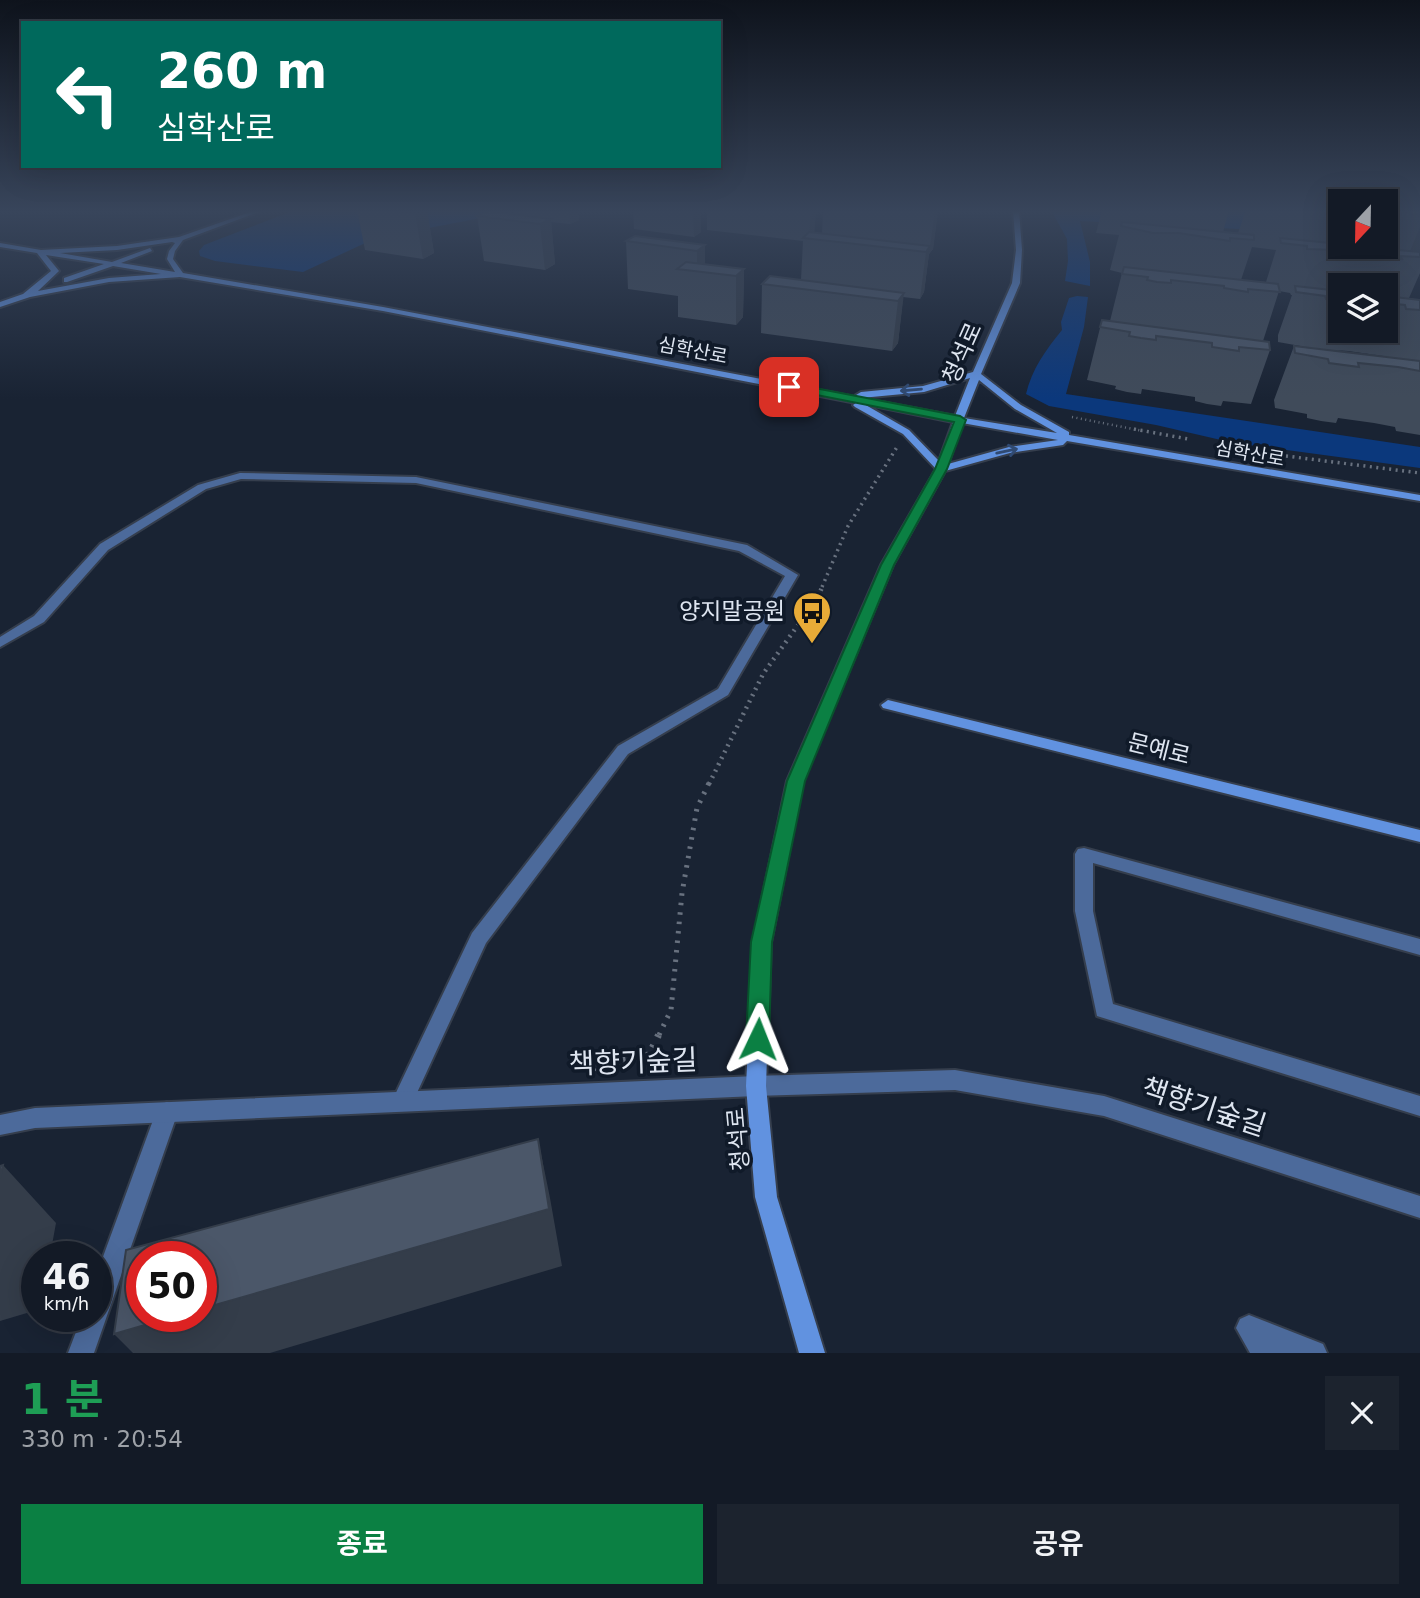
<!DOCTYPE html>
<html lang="ko">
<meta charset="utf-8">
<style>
body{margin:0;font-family:"DejaVu Sans","Noto Sans KR",sans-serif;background:#1c232e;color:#f1f3f6;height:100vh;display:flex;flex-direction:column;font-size:26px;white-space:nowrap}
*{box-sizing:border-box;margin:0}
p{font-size:23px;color:#9da1a7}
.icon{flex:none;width:38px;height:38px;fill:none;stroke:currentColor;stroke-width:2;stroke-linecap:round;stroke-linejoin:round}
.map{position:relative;height:1353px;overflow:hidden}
.details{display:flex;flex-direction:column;background:#131a26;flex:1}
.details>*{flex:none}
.hud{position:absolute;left:21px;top:21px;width:700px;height:147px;border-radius:0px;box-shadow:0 7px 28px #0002,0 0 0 2px #323843;background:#00695c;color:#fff;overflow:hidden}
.needle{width:46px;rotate:202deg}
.controls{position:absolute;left:1328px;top:189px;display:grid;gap:14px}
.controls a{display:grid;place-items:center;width:70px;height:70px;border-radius:0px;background:#131a26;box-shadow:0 7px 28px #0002,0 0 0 2px #323843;font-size:35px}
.speed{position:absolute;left:21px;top:1241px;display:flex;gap:14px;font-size:35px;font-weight:700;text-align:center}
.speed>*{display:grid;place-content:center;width:91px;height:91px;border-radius:50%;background:#131a26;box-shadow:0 7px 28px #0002,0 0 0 2px #323843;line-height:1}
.speed small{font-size:18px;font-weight:400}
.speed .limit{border:10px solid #d22;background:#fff;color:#111}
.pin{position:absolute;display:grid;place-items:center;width:60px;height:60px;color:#fff;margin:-30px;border-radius:14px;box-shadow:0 4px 10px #0006}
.me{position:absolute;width:77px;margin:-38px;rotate:2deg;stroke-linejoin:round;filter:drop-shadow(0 0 5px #0008)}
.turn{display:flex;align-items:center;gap:24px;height:147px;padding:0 21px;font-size:32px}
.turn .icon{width:91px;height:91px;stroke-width:2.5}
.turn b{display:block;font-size:49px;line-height:60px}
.round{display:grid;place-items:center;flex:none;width:74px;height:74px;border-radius:0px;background:#1c232e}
.overview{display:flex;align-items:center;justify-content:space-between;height:119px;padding:0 21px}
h1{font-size:42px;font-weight:700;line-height:52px;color:#1e9e55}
.primary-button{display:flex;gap:14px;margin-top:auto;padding:14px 21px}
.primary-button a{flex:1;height:80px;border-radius:0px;background:#0b8043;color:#fff;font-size:28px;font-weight:700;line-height:80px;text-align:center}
.primary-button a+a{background:#1c232e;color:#f1f3f6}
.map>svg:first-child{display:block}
.green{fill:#0b387c}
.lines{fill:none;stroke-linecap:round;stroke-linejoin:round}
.lane-casing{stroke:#353e4d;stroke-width:4}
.street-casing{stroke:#353e4d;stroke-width:4}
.secondary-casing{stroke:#353e4d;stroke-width:4}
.path-far4{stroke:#68717f;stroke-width:2.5;stroke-dasharray:1 3.5;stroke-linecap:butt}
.path-far3{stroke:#68717f;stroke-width:3.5;stroke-dasharray:2 4.5;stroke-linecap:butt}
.path-far2{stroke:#68717f;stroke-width:4.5;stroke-dasharray:2 5;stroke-linecap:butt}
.path-far1{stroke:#68717f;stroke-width:5;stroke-dasharray:2.5 7;stroke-linecap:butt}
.path{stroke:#68717f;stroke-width:7;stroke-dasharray:2.5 9;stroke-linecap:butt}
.lane{fill:#4c6a9b;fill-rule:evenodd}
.street{fill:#4c6a9b;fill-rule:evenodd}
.secondary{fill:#6192e0;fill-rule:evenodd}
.wall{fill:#404b5a;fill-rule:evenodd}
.shaded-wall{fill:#343d4a}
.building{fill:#4b5769;stroke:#343d4a;stroke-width:2}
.oneway{stroke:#304a72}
.route{fill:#0b8043;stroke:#07532c;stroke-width:2}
.labels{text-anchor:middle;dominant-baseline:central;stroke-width:7;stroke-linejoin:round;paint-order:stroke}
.far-street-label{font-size:19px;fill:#dee5f0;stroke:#101a29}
.street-label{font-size:23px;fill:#dee5f0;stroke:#101a29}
.poi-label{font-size:23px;fill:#dee5f0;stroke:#101a29;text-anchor:end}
.near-street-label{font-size:28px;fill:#dee5f0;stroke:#101a29}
</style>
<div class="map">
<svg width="1420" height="1353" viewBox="0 0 1420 1353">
<rect width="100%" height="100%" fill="#192333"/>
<!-- green -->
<path class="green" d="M295 210H523L376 238 303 272 215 261 200 256 199 251 204 245Z
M1051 210H1340L1259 230 1080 221 1090 262V286L1065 281 1068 261 1067 239Z
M1077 296 1088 297 1084 327 1066 394 1420 447V468L1234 443 1156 425 1049 406 1026 394C1032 369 1045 351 1062 330L1061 322 1069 298Z"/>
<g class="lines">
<defs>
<path id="lane" d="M240 473 416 477 747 545 798 575 728 695 628 754 486 943 410 1108 403 1111 396 1108 392 1101 472 933 618 746 718 689 785 576 739 551 416 483 241 479 206 489 108 550 44 622 0 647V637L34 616 100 544 198 485Z
M167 1102 175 1105 178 1112 94 1353H68L82 1316H96V1276L156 1112 159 1105Z"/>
<path id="street" d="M1084 848 1420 939V955L1093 863V911L1113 1004 1420 1096V1116L1097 1016 1075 911V854L1078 849Z
M955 1070 1104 1096 1420 1196V1218L1104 1116 955 1090 756 1096 35 1128 0 1135V1115L35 1108 756 1076Z
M1249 1315 1323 1344 1327 1353H1250L1236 1328 1240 1319Z"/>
<path id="secondary" d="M256 210H264L183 240 175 251 173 259 183 273 383 307 955 416 970 378 924 392 861 398 856 395 861 392 923 386 973 372 1012 283 1016 250 1013 210H1019L1022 250 1020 283 981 374 1021 405 1069 432V435L1420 495V501L1067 441 1063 445 1010 453 945 471 893 565 803 781 771 942 766 1086 777 1197 825 1353H799L755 1197 746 1086 753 942 787 781 881 565 936 469 903 434 855 407 853 405 856 403 383 311 180 277 109 282 30 297 0 307V302L23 294 51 271 37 253 0 247V243L41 250 117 246 179 237ZM172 242 175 243 169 251 167 259 175 272 121 263 152 251 150 248 112 262 60 253 117 250ZM46 255 104 264 64 278V282H67L113 266 161 274 109 278 38 291 59 271ZM979 380 1015 409 1057 433 964 418ZM864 404 953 422 939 461 909 430ZM962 423 1058 440 1009 447 948 464Z
M888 700 1420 830V842L883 708 881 705Z"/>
</defs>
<!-- lane casing -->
<use href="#lane" class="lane-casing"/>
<!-- street casing -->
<use href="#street" class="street-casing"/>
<!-- secondary casing -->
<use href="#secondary" class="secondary-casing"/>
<!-- path-far4 -->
<path class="path-far4" d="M1072 417 1143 431"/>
<!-- path-far3 -->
<path class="path-far3" d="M1134 429 1188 439
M1286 456 1420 473
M822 587 848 526 897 447"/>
<!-- path-far2 -->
<path class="path-far2" d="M709 784 763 674 818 597 823 585"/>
<!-- path-far1 -->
<path class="path-far1" d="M659 1035 671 1010 682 893 697 808 709 783"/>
<!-- path -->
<path class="path" d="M595 1071 596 1064 649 1055 659 1034"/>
<!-- lane -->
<use href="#lane" class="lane"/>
<!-- street -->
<use href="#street" class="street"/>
<!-- secondary -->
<use href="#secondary" class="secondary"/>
</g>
<!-- wall -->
<path class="wall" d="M357 210H427L434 253 423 259 365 250Z
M514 210H578L579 220 570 224 551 222 555 264 545 270 484 261 477 216 515 214Z
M633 210H701V232L694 237 634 229Z
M707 210H816L814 233 822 234 823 210H938L933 249 929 254 924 292 920 299 903 297 898 343 892 351 761 333 762 284 801 280 803 241 707 230Z
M1102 210H1229L1223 232 1238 233 1246 210H1340V247H1372L1386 249 1401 211 1420 210V273L1409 298 1420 300V361L1411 360 1420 361V435L1396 431 1395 427 1374 423 1338 418 1336 423 1321 421 1307 418V414L1275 408 1274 400 1294 346 1306 347 1278 342V335L1292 295H1291L1290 293 1279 291 1263 341 1270 350 1251 404 1223 401 1221 406 1207 404 1195 401V397L1142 389 1141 394 1127 392 1115 389 1116 386 1087 380 1102 320 1110 321 1122 273 1110 270 1119 235 1096 233ZM1252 247 1276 250 1266 282 1241 280ZM1340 285H1386V331H1340ZM1333 350 1348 351 1383 356Z
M626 241 705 245V264L744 269 743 317 736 325 678 317V296L628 289Z"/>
<!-- shaded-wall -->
<path class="shaded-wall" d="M424 210H427L434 253 423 259 415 213Z
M569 210H578L579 220 570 224Z
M693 210H701V232L694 237Z
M811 210H816L814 236 809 239Z
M935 210H938L933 249 929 254Z
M551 219 555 264 545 270 540 224Z
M1420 227V256H1408Z
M705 245V272L697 271V251Z
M930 246 924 292 920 299 926 252Z
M744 269 743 317 736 325V276Z
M904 293 898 343 892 351 898 301Z
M538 1139 550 1198 562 1266 270 1353H133L114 1334 176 1316H201V1309Z
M3 1165 56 1223 50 1256H37V1310L0 1321V1178Z"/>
<!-- building -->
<path class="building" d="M386 210H424L415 213Z
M1408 210H1420V216L1401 211Z
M488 211 551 219 540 224 477 216Z
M1122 222 1254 235V240L1230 238V241L1179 233H1153L1121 226Z
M809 232 930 246 926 252 803 238Z
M635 236 705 245 697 251 626 241Z
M1280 238 1340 244V247H1365L1420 252V257L1400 256 1402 259 1389 258 1361 251 1307 249V246L1281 243Z
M686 262 744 269 736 276 677 269Z
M1124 267 1278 284 1280 292 1248 289V292L1224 288V286L1171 280V283L1157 282 1147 280 1148 277 1122 274Z
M770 276 904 293 898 301 762 284Z
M1295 286 1340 291V301L1326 299 1325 296 1296 292Z
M1386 296 1420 300V310L1406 309 1405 305 1386 303Z
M1102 320 1269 342 1270 350 1239 347V351L1212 347V343L1156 336V340L1141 338 1129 336 1130 332 1100 327Z
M1294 346 1420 361V371L1398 367 1358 363 1359 367 1329 363 1328 359 1295 353Z
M538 1139 549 1209 201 1309V1256H142V1316H176L114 1334 126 1250Z
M3 1165 0 1178V1166Z"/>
<!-- one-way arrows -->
<defs><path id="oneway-shaft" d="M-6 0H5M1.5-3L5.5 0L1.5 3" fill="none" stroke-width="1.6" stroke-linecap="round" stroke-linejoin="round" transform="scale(1.75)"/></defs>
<g class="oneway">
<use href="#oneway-shaft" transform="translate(911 390) rotate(175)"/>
<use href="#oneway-shaft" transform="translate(1007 451) rotate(-12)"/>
</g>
<!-- sky -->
<linearGradient id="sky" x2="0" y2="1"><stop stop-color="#0e131c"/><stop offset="0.53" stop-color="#38455b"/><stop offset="1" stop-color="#38455b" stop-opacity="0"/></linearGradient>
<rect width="1420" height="399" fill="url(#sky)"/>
<!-- route -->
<path class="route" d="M789 383 960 416 966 420 947 469 894 565 805 781 772 942 769 1039 766 1046 758 1049 750 1046 746 1039 751 942 787 781 881 565 935 469 954 422 786 389V384Z"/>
<!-- icons -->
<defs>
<symbol id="bus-pin" viewBox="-11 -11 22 30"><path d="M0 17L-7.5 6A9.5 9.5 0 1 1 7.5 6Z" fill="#e8ab37" stroke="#101a29"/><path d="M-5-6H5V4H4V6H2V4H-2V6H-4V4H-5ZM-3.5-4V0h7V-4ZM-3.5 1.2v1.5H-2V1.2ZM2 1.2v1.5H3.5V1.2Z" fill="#111"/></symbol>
</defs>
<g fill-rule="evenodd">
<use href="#bus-pin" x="790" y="589" width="44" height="60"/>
</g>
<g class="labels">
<!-- far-street labels -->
<g class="far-street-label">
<text transform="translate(693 350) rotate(11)">심학산로</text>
<text transform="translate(1250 453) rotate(10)">심학산로</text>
</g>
<!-- street labels -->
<g class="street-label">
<text transform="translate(962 353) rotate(-66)">청석로</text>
<text transform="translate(1159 749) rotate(14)">문예로</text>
<text transform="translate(738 1139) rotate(-95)">청석로</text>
</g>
<!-- poi labels -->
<g class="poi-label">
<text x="785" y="611">양지말공원</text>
</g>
<!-- near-street labels -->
<g class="near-street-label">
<text transform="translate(633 1062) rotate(-2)">책향기숲길</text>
<text transform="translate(1204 1107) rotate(18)">책향기숲길</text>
</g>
</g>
</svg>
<div class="controls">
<a><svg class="needle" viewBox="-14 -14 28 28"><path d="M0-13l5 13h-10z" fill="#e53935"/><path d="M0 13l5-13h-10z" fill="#9da1a7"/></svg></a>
<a><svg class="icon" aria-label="layers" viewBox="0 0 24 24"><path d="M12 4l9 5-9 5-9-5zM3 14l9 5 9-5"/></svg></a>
</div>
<div class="speed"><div>46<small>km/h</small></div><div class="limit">50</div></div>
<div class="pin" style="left:789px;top:387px;background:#d93025"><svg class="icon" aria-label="arrive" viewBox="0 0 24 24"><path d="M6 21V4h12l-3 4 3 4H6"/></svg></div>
<svg class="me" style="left:758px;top:1039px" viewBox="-20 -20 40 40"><path d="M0-17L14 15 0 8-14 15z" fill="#0b8043" stroke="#fff" stroke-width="4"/></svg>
<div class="hud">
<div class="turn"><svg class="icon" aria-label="left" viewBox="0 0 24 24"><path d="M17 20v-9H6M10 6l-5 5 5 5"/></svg><div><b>260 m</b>심학산로</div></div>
</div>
</div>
<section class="details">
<div class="overview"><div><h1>1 분</h1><p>330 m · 20:54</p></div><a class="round"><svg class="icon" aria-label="close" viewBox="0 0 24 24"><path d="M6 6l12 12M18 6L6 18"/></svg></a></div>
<div class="primary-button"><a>종료</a><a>공유</a></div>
</section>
